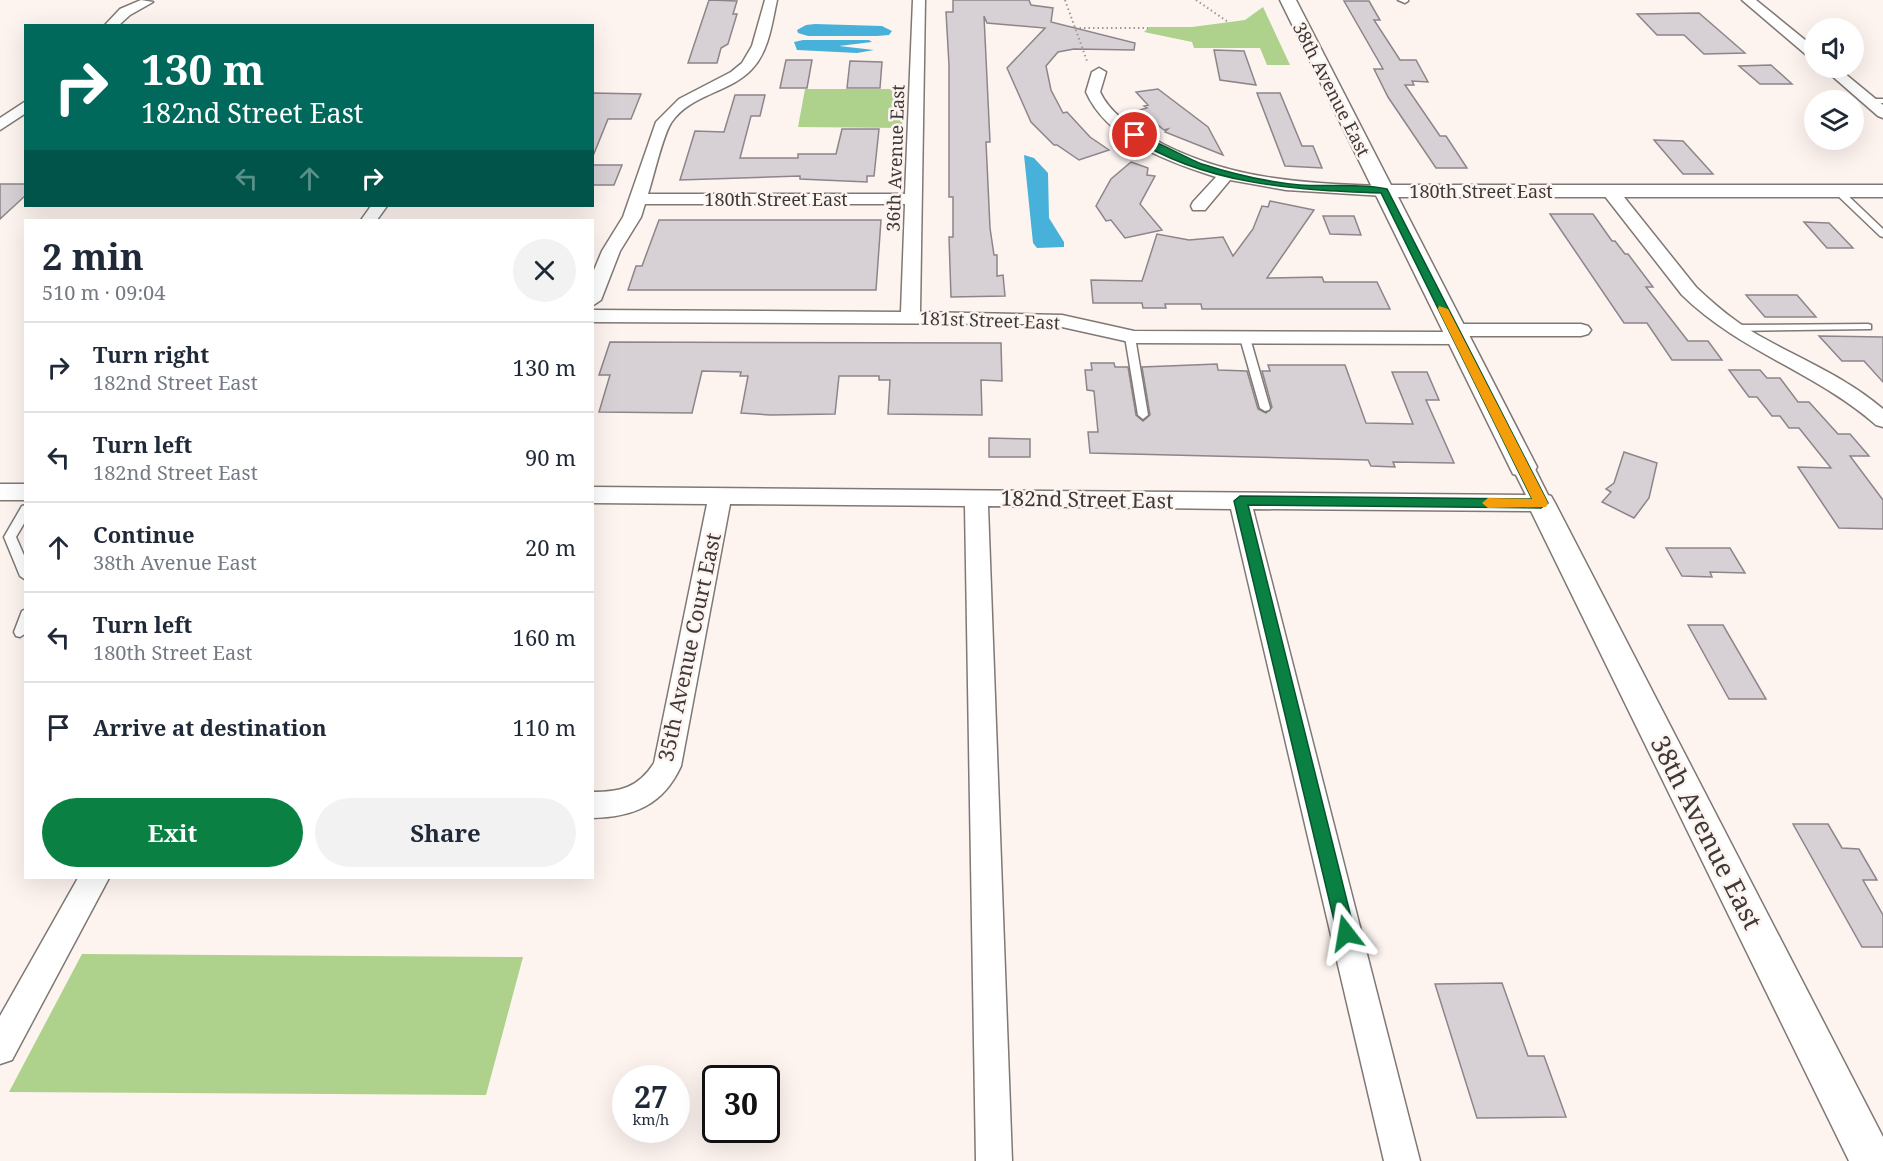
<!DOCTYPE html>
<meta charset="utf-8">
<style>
body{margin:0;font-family:"Noto Serif",serif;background:#f2f2f3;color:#1f2937;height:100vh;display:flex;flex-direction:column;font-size:22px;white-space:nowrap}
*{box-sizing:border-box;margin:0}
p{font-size:20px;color:#747a83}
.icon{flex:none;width:33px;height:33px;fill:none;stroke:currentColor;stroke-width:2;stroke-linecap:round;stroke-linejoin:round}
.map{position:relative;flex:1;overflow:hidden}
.drawer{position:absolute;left:24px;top:219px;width:570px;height:660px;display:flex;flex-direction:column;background:#fff;border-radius:0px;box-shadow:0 6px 24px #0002}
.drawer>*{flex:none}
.guide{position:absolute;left:24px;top:24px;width:570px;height:183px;border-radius:0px;box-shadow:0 6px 24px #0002;background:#00695c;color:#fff;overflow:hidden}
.controls{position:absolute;left:1804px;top:18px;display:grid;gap:12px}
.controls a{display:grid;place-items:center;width:60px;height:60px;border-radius:50%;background:#fff;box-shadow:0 6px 24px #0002;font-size:30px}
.speed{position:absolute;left:612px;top:1065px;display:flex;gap:12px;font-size:30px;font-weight:700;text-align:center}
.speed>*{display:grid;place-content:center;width:78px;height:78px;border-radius:50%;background:#fff;box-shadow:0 6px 24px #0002;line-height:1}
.speed small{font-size:15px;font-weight:400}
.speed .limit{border:3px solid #111;border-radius:9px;background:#fff;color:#111}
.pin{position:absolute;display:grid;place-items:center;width:51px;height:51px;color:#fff;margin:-26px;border:3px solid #fff;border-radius:50%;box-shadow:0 2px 6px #0007}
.me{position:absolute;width:66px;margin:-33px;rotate:346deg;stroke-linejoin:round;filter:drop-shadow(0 0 4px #0008)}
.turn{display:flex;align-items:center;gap:21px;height:126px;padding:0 18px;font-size:27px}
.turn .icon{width:78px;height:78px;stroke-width:2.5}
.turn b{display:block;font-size:42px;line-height:51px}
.lanes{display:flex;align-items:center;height:57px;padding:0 18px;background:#0003;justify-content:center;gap:30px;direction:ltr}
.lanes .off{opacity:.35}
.round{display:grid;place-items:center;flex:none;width:63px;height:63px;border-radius:32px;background:#f2f2f3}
.summary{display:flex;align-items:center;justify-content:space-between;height:102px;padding:0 18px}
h1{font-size:36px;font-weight:700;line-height:45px}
.primary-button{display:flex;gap:12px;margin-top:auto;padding:12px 18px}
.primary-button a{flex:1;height:69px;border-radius:36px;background:#0b8043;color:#fff;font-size:24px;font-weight:700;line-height:69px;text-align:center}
.primary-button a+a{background:#f2f2f3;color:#1f2937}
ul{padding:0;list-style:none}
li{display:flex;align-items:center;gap:18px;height:90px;padding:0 18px;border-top:2px solid #e0e1e3}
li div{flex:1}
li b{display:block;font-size:22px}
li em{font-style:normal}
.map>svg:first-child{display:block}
.green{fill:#aed18c}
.water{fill:#48b1d9}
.building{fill:#d7d0d5;stroke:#8c858a;stroke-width:1.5}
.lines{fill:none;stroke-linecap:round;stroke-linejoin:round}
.service-casing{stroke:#7f7874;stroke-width:3}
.minor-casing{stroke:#7f7874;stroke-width:3}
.tertiary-casing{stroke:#7f7874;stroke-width:3}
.path{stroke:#9e9795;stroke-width:2;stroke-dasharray:1.5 3;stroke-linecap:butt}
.service{fill:#fff;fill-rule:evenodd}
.minor{fill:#fff;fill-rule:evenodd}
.tertiary{fill:#fff;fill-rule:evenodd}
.route{fill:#0b8043;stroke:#07532c;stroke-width:1.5}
.slow{fill:#f59e0b}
.labels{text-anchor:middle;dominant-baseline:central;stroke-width:5;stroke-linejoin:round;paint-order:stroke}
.far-street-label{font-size:18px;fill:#3d3938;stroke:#fdf4f0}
.street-label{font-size:21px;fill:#3d3938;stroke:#fdf4f0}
.near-street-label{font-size:26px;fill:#3d3938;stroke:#fdf4f0}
</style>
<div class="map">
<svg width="1883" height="1161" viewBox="0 0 1883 1161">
<rect width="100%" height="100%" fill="#fdf4f0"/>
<!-- green -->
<path class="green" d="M1263 7 1290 65H1267L1260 48H1194L1192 42 1144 32 1149 27H1192L1245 20Z
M805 89H904L902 128 798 127Z
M82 954 523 957 486 1095 9 1092Z"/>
<!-- water -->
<path class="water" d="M815 24 882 26 892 31 889 35 877 36H808L798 33 797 30 806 25Z
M803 40H869L872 42 839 46 874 50 857 53 797 50 794 42Z
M1024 155 1034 158 1048 173 1049 218 1064 242V247L1037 248 1033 243Z"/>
<!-- building -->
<path class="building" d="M709 0 737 1 733 14H737L728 44 721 48 717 63H688Z
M953 0H1029L1031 5 1053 8 1051 22 1135 43 1134 50 1074 49 1058 52 1046 66 1051 90 1063 113 1067 112 1090 137 1109 150 1079 160 1057 145H1054L1031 122 1007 68 1045 28 987 23 984 16 990 142H986L990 228 994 255H997V276L1003 275 1005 296 951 297 949 237H953V197H949V65L946 12H953Z
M1344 1H1369L1380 20H1374L1400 60H1416L1428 82 1412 81 1414 85H1405L1440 136H1446L1467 168H1436L1388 97 1374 69H1383Z
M1699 13 1745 53 1704 54 1684 35H1657L1637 14Z
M1214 50 1244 51 1256 85 1220 80Z
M786 60H812L807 88H780Z
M850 61 882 62 880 88H847Z
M1771 65 1792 84H1760L1739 66Z
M1158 89 1208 127 1223 155 1165 132 1168 129 1164 130 1139 110 1147 108 1144 106 1148 105 1136 92Z
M592 93 641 94 631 119H608L593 156Z
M1257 93H1280L1302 146H1313L1322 168 1285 166Z
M735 95H765L760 116H751L740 158H798V154H836L842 129H879L874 176H867V182L800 179V176L680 180 695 131 724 132Z
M1654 140 1683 141 1713 174H1683Z
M1131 162 1148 168 1147 175 1155 176 1140 204 1162 230 1125 238 1111 220 1106 221 1096 206 1111 179Z
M592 165H622L614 185H592Z
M0 184H26V195L0 219Z
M1270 201 1314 210 1267 278 1322 277 1324 282H1377L1390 309H1202L1201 304H1165L1166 308H1143L1142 303H1093L1091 280 1142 281 1157 234 1189 240 1223 237 1233 256 1253 229 1262 206 1268 207Z
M1550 214H1593L1612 241H1615L1625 254H1628L1653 287H1646L1688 341H1708L1722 360H1672L1647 323H1624Z
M1323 216H1354L1361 235 1330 234Z
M659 220H881L876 290H628L636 266H642Z
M1804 222 1829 223 1853 248H1827Z
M1746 295H1797L1816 317H1765Z
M1819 336 1883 337V382L1864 361H1842Z
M610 342 1001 343 1002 381 981 380 982 415 888 414 890 380H879V376H839L835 414 771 415 741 413 748 376H740L741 372 702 371 692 413 599 412 610 375H599Z
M1091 363H1114L1115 367H1128L1136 415 1143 421 1150 415 1142 367 1217 364 1218 370 1247 371 1258 409 1266 413 1272 407 1262 371H1270L1268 365H1345L1366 423 1413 424 1392 372H1427L1439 400H1426L1454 463 1393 462 1395 467 1371 466 1368 460 1090 453 1088 432H1098L1094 391 1087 390 1085 370H1092Z
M1729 370H1760L1767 378H1780L1798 402H1809L1838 434H1850L1869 456H1850L1883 500V529L1839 528 1798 467 1831 468 1799 428H1789L1780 416H1772L1757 397H1749Z
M989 438 1030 439V457H989Z
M1624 452 1657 463 1649 498 1634 518 1602 502 1611 492 1606 489 1614 483Z
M1666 548H1730L1745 573 1710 572 1712 577 1682 576Z
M1688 625H1723L1766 699H1729Z
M1793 824H1828L1842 848 1859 849 1877 880H1863L1883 915V947H1862Z
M1502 983 1528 1056H1544L1566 1117 1477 1118 1435 984Z"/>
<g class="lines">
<defs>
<path id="service" d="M1398 0H1408V1L1405 3Z
M1867 99H1883V103H1867Z
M1835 189H1841L1883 229V237L1880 236 1835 193Z
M1868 324 1871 325V329L1733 331 1728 328 1733 325Z
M1130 334 1135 337 1148 415 1143 419 1138 415 1125 337Z
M1245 335 1250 338 1270 408 1269 410 1265 411 1260 408 1240 338Z
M26 505V520L16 537 26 560V580L20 576 4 537 22 506Z
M26 609V633L20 637 16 636 14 632 22 611Z"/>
<path id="minor" d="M141 0 153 2 130 15 118 26H104L120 9Z
M765 0H777C772 23 769 51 752 69 730 93 690 94 671 123 662 138 654 176 648 194H905L913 0H925L920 312 1062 315 1134 331 1446 332 1447 326 1454 324H1581L1588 326 1591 330 1588 334 1581 336H1466L1465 342 1458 344 1134 343 1062 327 1023 324 592 322V310L901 312 905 204H645L641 217 620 251 601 300 592 306V275L602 251 623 217 656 122 679 99 731 72 742 63 752 46Z
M1742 0H1756L1815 48V59L1810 58Z
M1099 68 1106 72 1100 92C1110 113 1130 126 1150 137 1222 179 1303 184 1384 186L1392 191 1384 196 1286 190 1230 180 1205 210H1193L1191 206 1193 202 1216 177C1169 162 1107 140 1086 92L1092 72Z
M1823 68H1838L1883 105V118L1878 116Z
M26 101V113L0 130V118Z
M1610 186 1616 187 1696 287C1715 305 1735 322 1758 335 1800 359 1846 377 1883 409V427L1876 425C1816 372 1740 352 1682 295L1604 195 1602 191 1604 187Z
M371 206H387L377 220H361Z
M1523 459 1531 462 1534 467 1552 503 1549 509 1541 511 1253 509 1420 1161H1384L1231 509 988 506 1012 1161H976L965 506 730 504 681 766C663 805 634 817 592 818V792C620 792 638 788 654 763L707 504 592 503V487L1526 495 1512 467 1515 462Z
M0 484H26V500H0Z
M78 878H109L12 1060 0 1064V1016Z"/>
<path id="tertiary" d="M1280 0H1296L1391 185H1883V197H1398L1537 467 1533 474 1523 477 1513 474Z
M1541 493 1551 496 1555 503 1883 1137V1161H1849L1527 503 1531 496Z"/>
</defs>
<!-- service casing -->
<use href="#service" class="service-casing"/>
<!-- minor casing -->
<use href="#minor" class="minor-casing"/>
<!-- tertiary casing -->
<use href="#tertiary" class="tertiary-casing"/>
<!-- path -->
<path class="path" d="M1065 0 1087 61
M1196 0 1228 22
M1075 28H1148"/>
<!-- service -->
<use href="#service" class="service"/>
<!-- minor -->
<use href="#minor" class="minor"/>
<!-- tertiary -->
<use href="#tertiary" class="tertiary"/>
</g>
<!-- route -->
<path class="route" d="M1131 133C1140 132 1188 159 1202 164 1233 174 1267 182 1300 185 1329 187 1359 183 1387 189L1548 503 1541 508 1248 505 1355 933 1352 939 1346 942 1340 939 1337 933 1234 501 1240 496 1532 499 1381 193C1295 190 1205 185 1131 137Z"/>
<!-- slow -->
<path class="slow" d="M1439 306 1448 309 1548 503 1546 507 1488 508 1482 503 1488 498 1532 499 1438 309Z"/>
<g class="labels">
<!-- far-street labels -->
<g class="far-street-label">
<text transform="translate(1332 89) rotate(63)">38th Avenue East</text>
<text transform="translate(895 158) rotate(-88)">36th Avenue East</text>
<text x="1481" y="191">180th Street East</text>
<text x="776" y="199">180th Street East</text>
<text transform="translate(990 320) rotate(2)">181st Street East</text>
</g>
<!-- street labels -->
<g class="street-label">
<text transform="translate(1087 499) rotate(1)">182nd Street East</text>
<text transform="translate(689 647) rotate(-78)">35th Avenue Court East</text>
</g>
<!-- near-street labels -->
<g class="near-street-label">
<text transform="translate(1707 832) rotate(63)">38th Avenue East</text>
</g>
</g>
</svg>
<div class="controls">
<a><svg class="icon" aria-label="sound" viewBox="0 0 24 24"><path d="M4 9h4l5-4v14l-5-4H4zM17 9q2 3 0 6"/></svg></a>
<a><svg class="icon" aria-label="layers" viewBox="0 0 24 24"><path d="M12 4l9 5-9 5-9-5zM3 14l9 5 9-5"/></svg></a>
</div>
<div class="speed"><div>27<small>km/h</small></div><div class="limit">30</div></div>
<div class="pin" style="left:1135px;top:135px;background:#d93025"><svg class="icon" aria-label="arrive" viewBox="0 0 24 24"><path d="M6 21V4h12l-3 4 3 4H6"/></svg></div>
<svg class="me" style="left:1346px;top:933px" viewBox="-20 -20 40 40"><path d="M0-17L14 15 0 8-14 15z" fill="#0b8043" stroke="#fff" stroke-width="4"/></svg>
<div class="guide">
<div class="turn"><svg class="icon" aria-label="right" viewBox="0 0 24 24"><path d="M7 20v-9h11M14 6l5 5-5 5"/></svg><div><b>130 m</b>182nd Street East</div></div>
<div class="lanes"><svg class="icon off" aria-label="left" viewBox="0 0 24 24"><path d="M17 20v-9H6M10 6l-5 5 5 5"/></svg><svg class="icon off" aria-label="ahead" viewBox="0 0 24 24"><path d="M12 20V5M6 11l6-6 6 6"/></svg><svg class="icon" aria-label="right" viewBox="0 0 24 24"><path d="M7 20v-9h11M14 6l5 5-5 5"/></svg></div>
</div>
<section class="drawer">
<div class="summary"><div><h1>2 min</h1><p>510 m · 09:04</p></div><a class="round"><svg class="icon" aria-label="close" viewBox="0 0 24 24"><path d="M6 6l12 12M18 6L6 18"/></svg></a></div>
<ul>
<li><svg class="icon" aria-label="right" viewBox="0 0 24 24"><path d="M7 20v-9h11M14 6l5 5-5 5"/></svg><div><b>Turn right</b><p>182nd Street East</p></div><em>130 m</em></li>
<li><svg class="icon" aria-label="left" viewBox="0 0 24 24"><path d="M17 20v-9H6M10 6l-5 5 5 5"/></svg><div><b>Turn left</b><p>182nd Street East</p></div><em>90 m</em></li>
<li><svg class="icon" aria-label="ahead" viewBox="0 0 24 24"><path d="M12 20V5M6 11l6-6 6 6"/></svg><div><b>Continue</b><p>38th Avenue East</p></div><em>20 m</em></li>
<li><svg class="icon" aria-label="left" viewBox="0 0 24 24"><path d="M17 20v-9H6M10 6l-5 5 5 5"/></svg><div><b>Turn left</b><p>180th Street East</p></div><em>160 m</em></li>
<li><svg class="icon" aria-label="arrive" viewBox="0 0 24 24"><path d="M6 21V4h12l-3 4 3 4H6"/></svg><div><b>Arrive at destination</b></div><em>110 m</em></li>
</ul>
<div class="primary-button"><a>Exit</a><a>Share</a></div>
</section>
</div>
